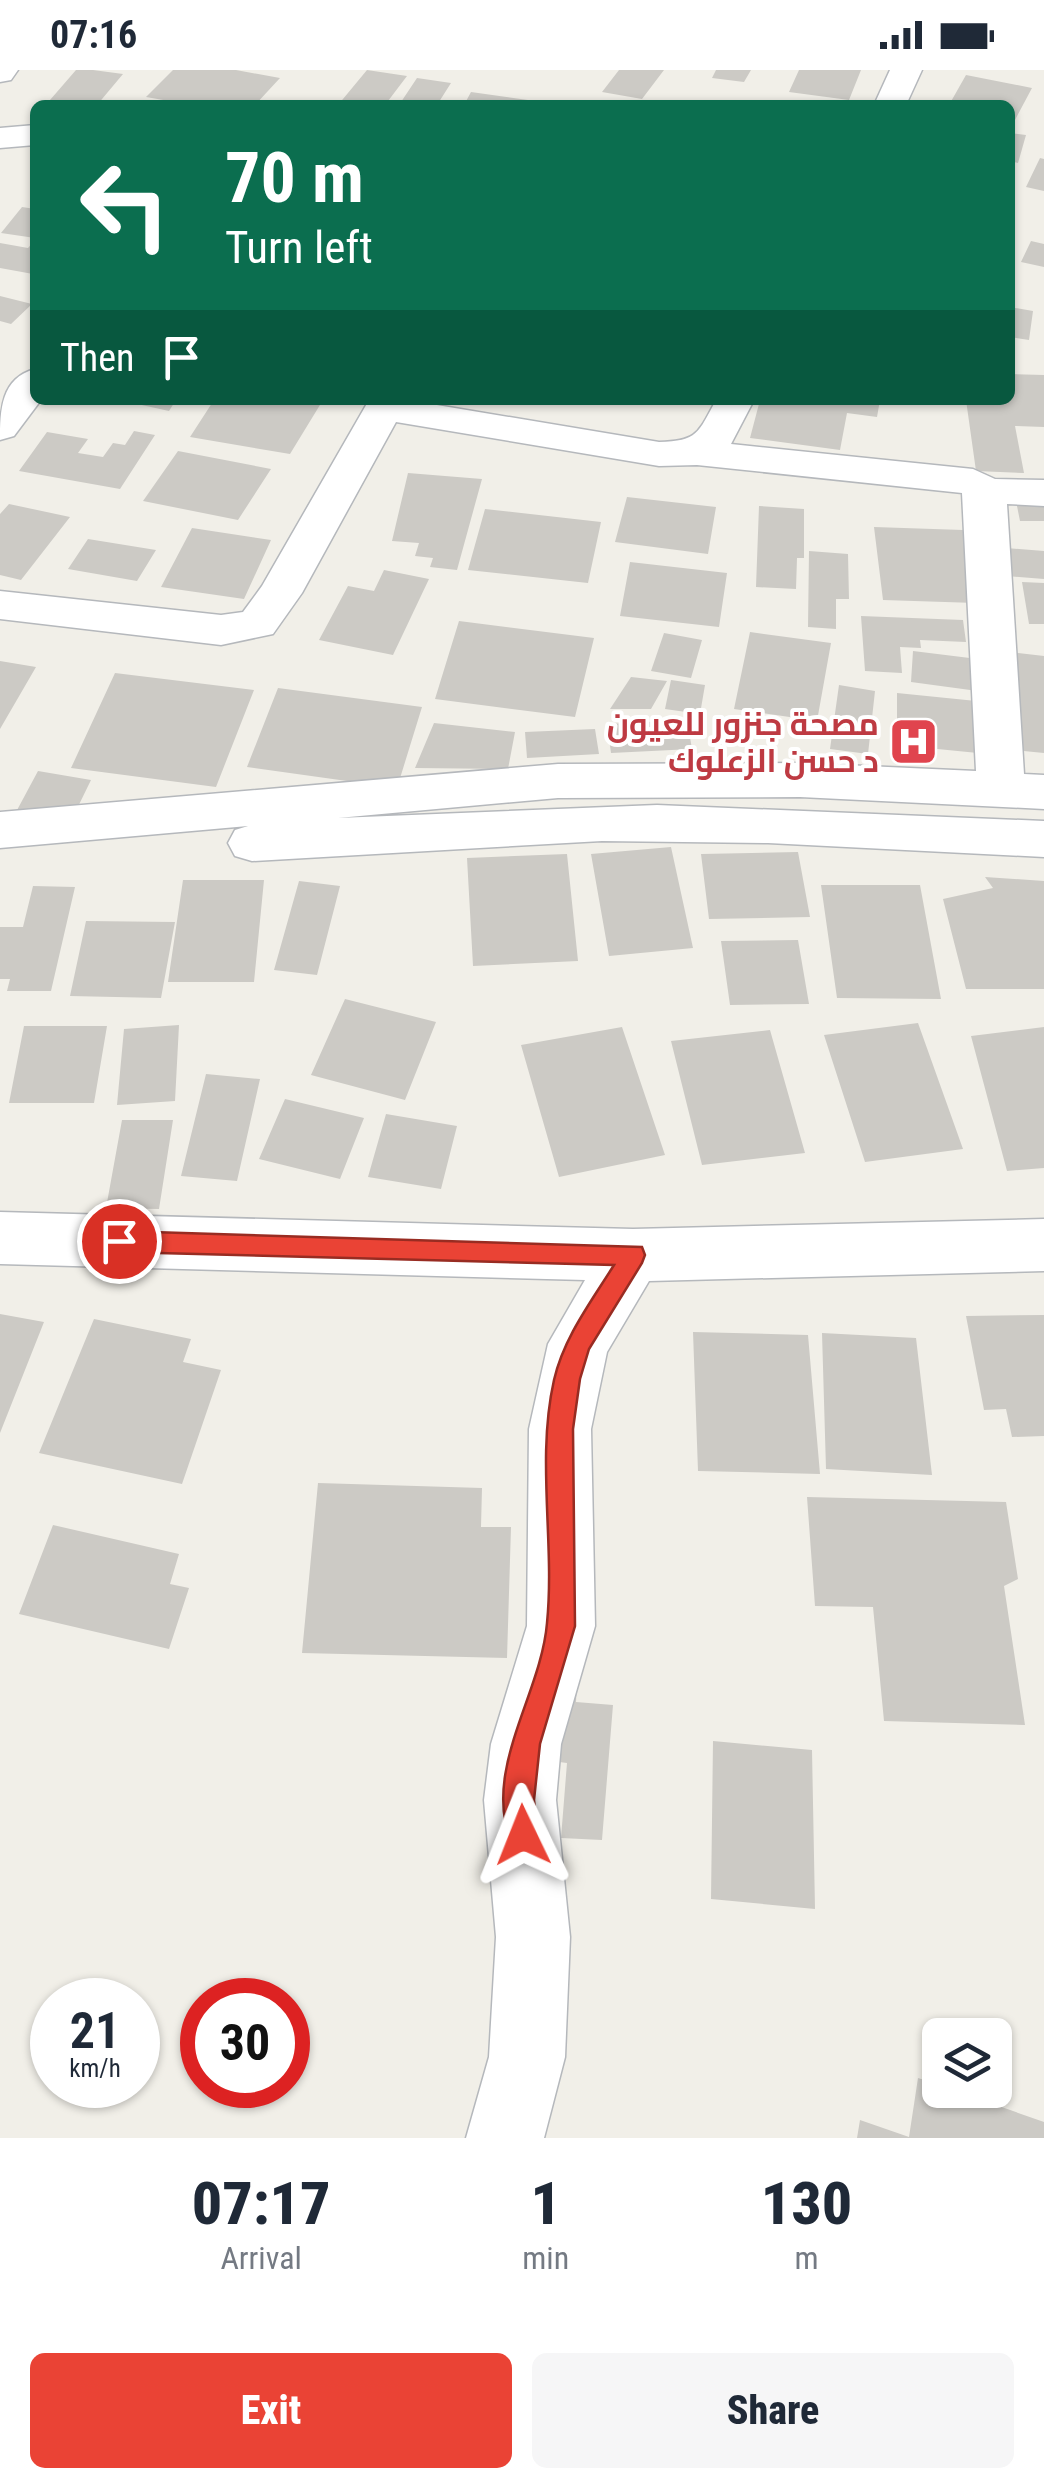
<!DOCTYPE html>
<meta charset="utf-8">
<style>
body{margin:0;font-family:"Roboto Condensed",Cairo,sans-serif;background:#f6f6f7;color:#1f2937;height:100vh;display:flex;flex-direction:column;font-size:38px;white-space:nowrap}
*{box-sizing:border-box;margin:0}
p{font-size:32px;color:#747a83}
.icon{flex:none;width:55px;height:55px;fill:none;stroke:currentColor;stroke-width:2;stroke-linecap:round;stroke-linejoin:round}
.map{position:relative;height:2068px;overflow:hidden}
.drawer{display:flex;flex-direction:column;background:#fff;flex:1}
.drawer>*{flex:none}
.guide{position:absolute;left:30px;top:30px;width:985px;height:305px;border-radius:15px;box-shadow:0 2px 8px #0004;background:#0b6e4f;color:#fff;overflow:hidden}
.fabs{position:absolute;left:922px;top:1948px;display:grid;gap:20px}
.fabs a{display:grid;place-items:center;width:90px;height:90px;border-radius:15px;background:#fff;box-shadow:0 2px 8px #0004;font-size:50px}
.speed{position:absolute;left:30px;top:1908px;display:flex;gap:20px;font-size:50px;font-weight:700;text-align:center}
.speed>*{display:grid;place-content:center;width:130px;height:130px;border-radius:50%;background:#fff;box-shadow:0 2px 8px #0004;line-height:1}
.speed small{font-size:25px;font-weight:400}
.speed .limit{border:15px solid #d22;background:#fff;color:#111}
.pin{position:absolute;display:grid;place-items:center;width:85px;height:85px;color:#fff;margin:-42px;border:5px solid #fff;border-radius:50%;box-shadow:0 2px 10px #0007}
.me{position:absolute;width:110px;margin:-55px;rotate:358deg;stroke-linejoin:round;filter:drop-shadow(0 0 8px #0008)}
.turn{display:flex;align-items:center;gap:35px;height:210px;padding:0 30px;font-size:45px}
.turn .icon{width:130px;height:130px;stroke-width:2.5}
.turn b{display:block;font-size:70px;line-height:85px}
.then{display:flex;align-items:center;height:95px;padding:0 30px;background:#0003;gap:20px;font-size:38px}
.eta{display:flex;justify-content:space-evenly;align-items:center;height:170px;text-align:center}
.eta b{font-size:60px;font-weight:800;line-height:70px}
.action{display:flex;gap:20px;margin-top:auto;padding:20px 30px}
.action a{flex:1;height:115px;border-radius:15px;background:#ea4335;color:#fff;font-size:40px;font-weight:800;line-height:115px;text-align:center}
.action a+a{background:#f6f6f7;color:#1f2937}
.status{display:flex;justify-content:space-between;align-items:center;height:70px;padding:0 50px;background:#fff;direction:ltr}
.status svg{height:28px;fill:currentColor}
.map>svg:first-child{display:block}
.building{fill:#cccac5}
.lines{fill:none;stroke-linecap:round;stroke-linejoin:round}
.minor-casing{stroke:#b5b8bc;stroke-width:3}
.minor{fill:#fff;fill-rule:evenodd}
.route{fill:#ea4335;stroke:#982c22;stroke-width:2.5}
.labels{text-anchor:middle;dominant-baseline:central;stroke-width:8;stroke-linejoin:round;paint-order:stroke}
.health-label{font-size:32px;font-weight:bold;fill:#be3a42;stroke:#fff;text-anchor:end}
</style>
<div class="status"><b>07:16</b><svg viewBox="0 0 49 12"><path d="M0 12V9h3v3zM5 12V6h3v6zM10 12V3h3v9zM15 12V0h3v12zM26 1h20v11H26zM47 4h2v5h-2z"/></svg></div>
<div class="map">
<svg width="1044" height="2068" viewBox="0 0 1044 2068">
<rect width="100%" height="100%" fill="#f1efe8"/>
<!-- building -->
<path class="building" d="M76 0H93L123 4 97 35 50 30Z
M173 0H236L280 8 255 35H192L146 27Z
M367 0 407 6 385 35H338Z
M619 0H664L642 29 602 22Z
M716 0H751L744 12 712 8Z
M799 0H861L849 30 789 22Z
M966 5 1032 18 1015 50 1010 49V35H949Z
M417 8 451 13 437 35H399Z
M471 22 535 31 533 35H464Z
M1010 63 1026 65 1018 93 1010 91Z
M1040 88 1044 89V121L1026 117Z
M22 137 35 139V168L1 163Z
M35 170 33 204 0 198V173L28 178Z
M1031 171 1044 174V197L1021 192Z
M0 226 32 234 11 254 0 251Z
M1010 237 1033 241 1029 270 1010 267Z
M1010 304 1044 305V357L1015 356 1024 403 976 401 966 330H1010Z
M119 330H176L169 341Z
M214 330H323L290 384 190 367Z
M760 330H880L877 347 847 343 840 380 750 368Z
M134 361 155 365 120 419 19 401 47 362 88 369 78 383 103 387 113 373 125 375Z
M178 381 271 399 238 450 143 431Z
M408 403 482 409 457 500 430 497 433 488 415 486 419 473 392 471Z
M1015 426 1044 427V451H1020Z
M627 427 716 437 708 484 615 472Z
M9 434 70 447 21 510 0 505V444Z
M759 436 804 439V488H797L796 519 756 517Z
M485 439 601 452 588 513 468 500Z
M874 457 963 460 976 533 883 530Z
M192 458 271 470 244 529 161 517Z
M88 469 156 480 137 511 68 499Z
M1006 478 1044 481V509L1007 506Z
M809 481 848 484 849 529H836V559L808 557Z
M630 492 727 503 719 557 620 546Z
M384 500 429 509 393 585 319 570 348 516 374 521Z
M1022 512 1044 513V554H1029Z
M861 546 963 550 966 572 920 570 921 578 900 577 902 603 865 601Z
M459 551 594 568 575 647 435 629Z
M750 562 831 573 817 651 734 639Z
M664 563 702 570 691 608 651 601Z
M913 581 986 590 985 622 911 612Z
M1009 582 1044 586V683L1013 680Z
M0 591 36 597 0 659Z
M115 603 254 620 216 717 71 698Z
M631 607 667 611 651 639H610Z
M671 610 705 615 700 644 665 639Z
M839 615 875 621 868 684 830 679Z
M278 618 422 637 397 718 247 697Z
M897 623 996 633 998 685 897 675Z
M687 650 692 679 611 683 607 654Z
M434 653 515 662 508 699 415 698Z
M595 659 599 684 527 688 525 662Z
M38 701 91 710 71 751 16 742Z
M671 777 693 878 609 886 591 784Z
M798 782 810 847 709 849 701 784Z
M567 784 578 891 473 896 467 788Z
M985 807 1044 811V919H966L943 829 993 818Z
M183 810H264L254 912H168Z
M299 811 340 816 317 905 274 900Z
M821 815H920L941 929 837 928Z
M33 816 75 817 51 921H7L10 909H0V857H23Z
M86 851 175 852 161 928 70 926Z
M798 870 809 934 730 935 721 871Z
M345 929 436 952 405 1030 311 1005Z
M918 953 963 1079 865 1092 824 965Z
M179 955 175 1031 117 1035 124 959Z
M24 956H107L94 1033H9Z
M622 957 665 1085 559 1107 521 975Z
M1044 957V1098L1007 1101 971 966Z
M770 960 805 1083 702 1095 671 971Z
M206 1004 260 1009 237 1111 181 1106Z
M285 1029 364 1048 340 1109 259 1089Z
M386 1044 457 1056 441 1119 368 1107Z
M122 1050H173L159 1139 106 1138Z
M0 1244 44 1252 0 1363Z
M1044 1245V1366L1012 1367 1006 1339 984 1340 966 1246Z
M94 1249 191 1269 183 1292 221 1300 182 1414 39 1383Z
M693 1262 808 1265 820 1404 698 1401Z
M822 1263 916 1268 932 1405 826 1399Z
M318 1413 482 1418 481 1457H511L507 1588 302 1583Z
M807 1427 1006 1432 1018 1509 1004 1516 1025 1655 884 1651 873 1537 815 1536Z
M53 1455 179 1484 170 1514 189 1518 169 1579 19 1544Z
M577 1611 576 1632 613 1635 602 1770 561 1768 567 1693 544 1690Z
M713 1671 812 1680 815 1839 711 1829Z
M918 2008 940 2015V2020H953L1044 2052V2068H857L860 2050 909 2067Z"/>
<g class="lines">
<defs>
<path id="minor" d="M0 0H18L11 10 0 12Z
M890 0H922L906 35H874Z
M35 55V75L0 78V58Z
M35 299V330H41L14 366 0 370C0 340 1 308 35 299Z
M369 330H407L659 372C698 371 698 363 716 330H754L731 374 973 399 995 409 1044 410V436L1007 434 1024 704 1044 705V739L800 727 558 728 338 748 657 735 1044 751V787L768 773 602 771 252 791 235 786 228 773 235 760 248 756 0 778V742L558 694 800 693 976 701 962 423 697 395 659 396 396 352 302 523 273 564 221 575 0 549V521L221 545 243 542 262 516Z
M0 1142 633 1159 1044 1149V1201L649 1211 607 1282 591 1359 595 1556 561 1674 556 1730 570 1867 565 1987 544 2068H466L489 1987 496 1867 484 1730 491 1674 527 1556 529 1359 548 1274 585 1210 0 1194Z"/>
</defs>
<!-- minor casing -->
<use href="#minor" class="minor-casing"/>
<!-- minor -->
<use href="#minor" class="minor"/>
</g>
<!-- route -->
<path class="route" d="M119 1161 642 1177 645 1185 642 1193 589 1279 580 1309 573 1359 575 1556 540 1674 534 1730 538 1765 534 1775 523 1780 512 1775C481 1700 541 1626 547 1553 555 1473 536 1390 554 1310 564 1267 591 1232 614 1195L119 1182 107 1171Z"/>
<!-- icons -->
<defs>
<symbol id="hospital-square" viewBox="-11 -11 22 22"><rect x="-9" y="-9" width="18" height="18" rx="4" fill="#e0444e" stroke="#fff"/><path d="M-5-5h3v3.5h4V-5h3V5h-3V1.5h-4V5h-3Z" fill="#fff"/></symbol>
</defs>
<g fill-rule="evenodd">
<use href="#hospital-square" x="886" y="644" width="55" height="55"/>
</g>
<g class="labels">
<!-- health labels -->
<g class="health-label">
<text x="879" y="654">مصحة جنزور للعيون<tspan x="879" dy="37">د حسن الزعلوك</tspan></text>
</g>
</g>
</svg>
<div class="fabs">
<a><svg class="icon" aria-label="layers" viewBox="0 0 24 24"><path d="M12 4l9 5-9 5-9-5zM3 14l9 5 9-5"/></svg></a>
</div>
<div class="speed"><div>21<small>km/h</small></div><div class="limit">30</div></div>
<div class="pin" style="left:119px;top:1171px;background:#d93025"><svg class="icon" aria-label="arrive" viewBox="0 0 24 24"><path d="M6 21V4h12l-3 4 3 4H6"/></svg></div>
<svg class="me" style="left:523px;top:1765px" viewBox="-20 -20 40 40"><path d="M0-17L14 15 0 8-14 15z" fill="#ea4335" stroke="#fff" stroke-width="4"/></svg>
<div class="guide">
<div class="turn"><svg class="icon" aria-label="left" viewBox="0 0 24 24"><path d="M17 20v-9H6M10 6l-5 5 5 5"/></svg><div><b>70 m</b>Turn left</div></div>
<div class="then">Then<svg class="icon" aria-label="arrive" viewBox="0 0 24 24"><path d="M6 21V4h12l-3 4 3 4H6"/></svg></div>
</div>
</div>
<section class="drawer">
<div class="eta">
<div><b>07:17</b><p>Arrival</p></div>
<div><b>1</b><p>min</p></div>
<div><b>130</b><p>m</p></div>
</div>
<div class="action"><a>Exit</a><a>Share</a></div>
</section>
